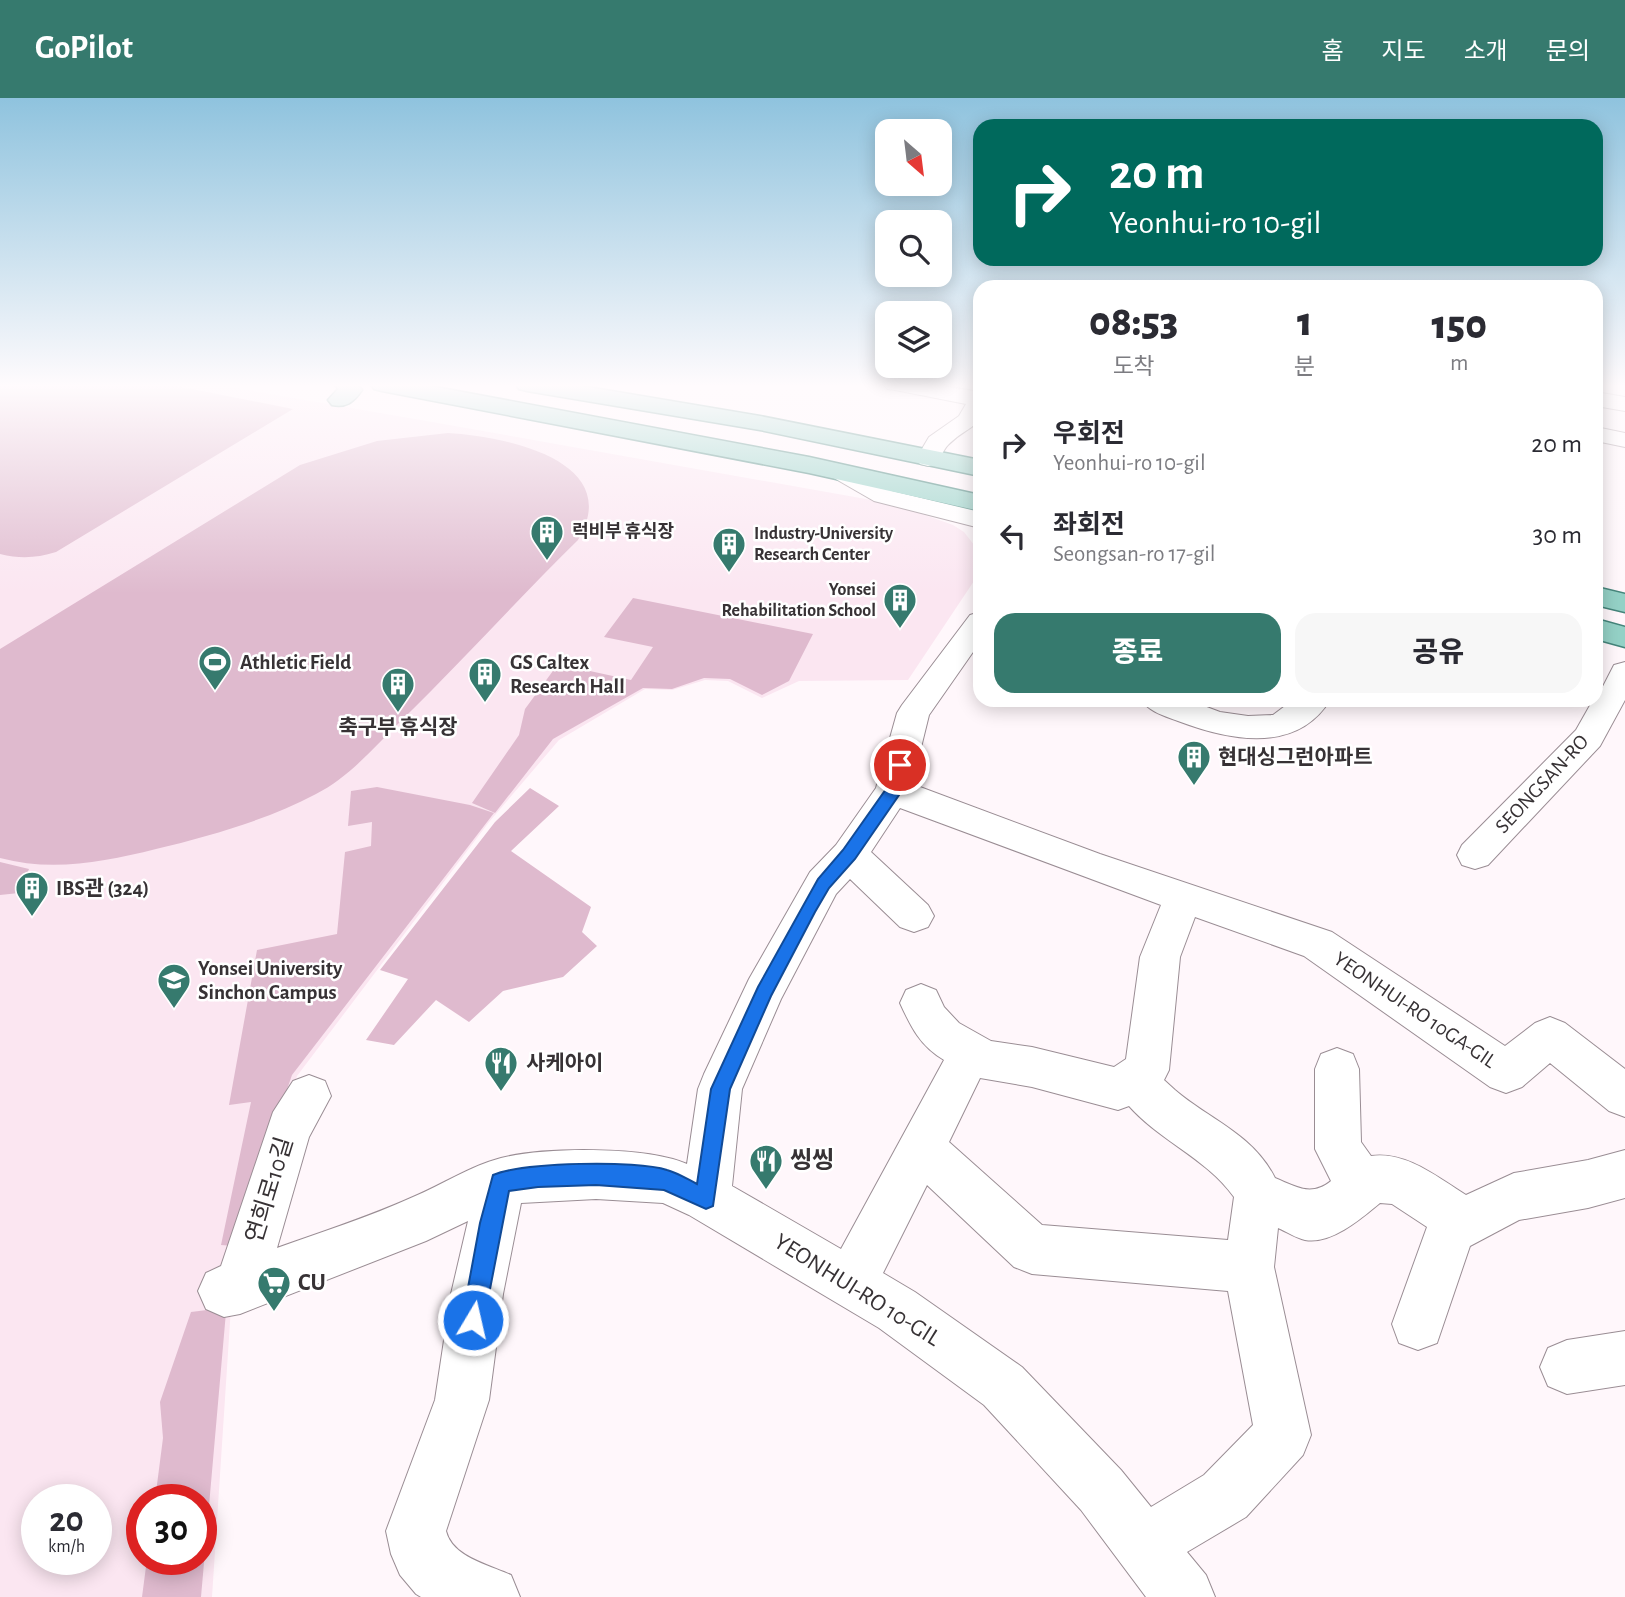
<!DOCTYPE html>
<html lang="ko">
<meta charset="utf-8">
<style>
body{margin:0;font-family:"Alegreya Sans","Noto Sans KR",sans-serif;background:#f7f7f7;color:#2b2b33;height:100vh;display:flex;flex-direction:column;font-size:26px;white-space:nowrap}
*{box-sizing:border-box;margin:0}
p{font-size:23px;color:#7c7c81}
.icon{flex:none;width:38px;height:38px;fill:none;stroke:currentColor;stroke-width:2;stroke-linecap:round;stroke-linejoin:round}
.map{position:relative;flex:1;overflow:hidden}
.sheet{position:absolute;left:973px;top:182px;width:630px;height:427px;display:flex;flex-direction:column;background:#fff;border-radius:21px;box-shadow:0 4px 18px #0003}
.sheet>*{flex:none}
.guide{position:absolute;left:973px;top:21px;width:630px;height:147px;border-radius:21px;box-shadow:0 4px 18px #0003;background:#00695c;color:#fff;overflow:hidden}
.needle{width:46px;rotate:152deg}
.buttons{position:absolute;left:875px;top:21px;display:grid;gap:14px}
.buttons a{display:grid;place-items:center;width:77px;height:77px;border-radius:14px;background:#fff;box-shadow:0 4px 18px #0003;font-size:35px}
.speed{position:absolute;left:21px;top:1386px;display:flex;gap:14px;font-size:35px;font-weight:700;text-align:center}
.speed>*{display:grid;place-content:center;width:91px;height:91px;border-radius:50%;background:#fff;box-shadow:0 4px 18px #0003;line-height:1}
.speed small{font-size:18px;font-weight:400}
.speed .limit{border:10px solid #d22;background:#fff;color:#111}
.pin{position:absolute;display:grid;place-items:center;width:60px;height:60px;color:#fff;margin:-30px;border:4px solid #fff;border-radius:50%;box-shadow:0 2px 7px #0007}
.me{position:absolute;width:77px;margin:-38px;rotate:9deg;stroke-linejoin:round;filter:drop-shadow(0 0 5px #0008)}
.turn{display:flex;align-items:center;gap:24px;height:147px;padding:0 21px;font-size:32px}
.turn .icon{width:91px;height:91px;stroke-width:2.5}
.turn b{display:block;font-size:49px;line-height:60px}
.eta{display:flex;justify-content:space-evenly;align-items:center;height:119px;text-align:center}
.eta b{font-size:42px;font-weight:800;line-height:49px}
.action{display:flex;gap:14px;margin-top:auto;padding:14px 21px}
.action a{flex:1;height:80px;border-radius:21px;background:#367a6e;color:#fff;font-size:28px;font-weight:800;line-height:80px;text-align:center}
.action a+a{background:#f7f7f7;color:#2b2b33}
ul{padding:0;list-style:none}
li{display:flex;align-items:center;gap:21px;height:91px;padding:0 21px}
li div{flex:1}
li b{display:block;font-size:26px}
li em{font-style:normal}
header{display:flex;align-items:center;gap:42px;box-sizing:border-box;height:98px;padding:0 35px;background:#367a6e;color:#fff}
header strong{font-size:33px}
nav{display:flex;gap:38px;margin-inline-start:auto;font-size:24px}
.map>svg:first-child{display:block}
.built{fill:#fbe6f1;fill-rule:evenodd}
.green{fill:#dfbace}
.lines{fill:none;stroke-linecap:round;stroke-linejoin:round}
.minor-casing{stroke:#9a8d94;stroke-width:2}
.primary-casing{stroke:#45857b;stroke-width:3}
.minor{fill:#fff;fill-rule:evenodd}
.primary{fill:#94d1c6;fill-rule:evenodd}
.route{fill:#1a73e8;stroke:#114b97;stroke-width:2}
.labels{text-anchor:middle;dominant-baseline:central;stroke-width:5;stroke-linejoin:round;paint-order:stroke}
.far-poi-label{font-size:18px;font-weight:bold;fill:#373235;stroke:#fff;text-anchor:start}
.poi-label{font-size:21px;font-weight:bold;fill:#373235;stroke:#fff;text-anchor:start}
.street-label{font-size:21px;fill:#373235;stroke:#fff}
.near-poi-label{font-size:24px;font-weight:bold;fill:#373235;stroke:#fff;text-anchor:start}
.near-street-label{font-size:24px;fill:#373235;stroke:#fff}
</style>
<header>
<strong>GoPilot</strong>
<nav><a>홈</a><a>지도</a><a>소개</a><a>문의</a></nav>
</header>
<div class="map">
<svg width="1625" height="1499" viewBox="0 0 1625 1499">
<rect width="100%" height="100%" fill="#fff7fb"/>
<!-- built -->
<path class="built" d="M0 286H212L415 321 894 406 953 427 964 434 978 452 980 461V474L908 582 799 583 762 600 728 583 705 582 672 592 645 591 559 642 489 724 297 978 220 1206 231 1209 212 1499H0ZM37 1402H96V1461H37ZM142 1402H201V1461H142Z"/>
<!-- green -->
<path class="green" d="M0 286H167L293 311 56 454C36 460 21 461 0 456Z
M448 335C503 338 626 362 578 442 519 500 463 562 404 620 377 646 350 679 316 696 267 722 210 738 156 751 104 764 52 774 0 760V551L300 367 377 343Z
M633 500 813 536 789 583 762 597 730 581 704 580 672 591 643 590 553 641 495 715 472 705 519 637 525 611 558 566 631 582 653 549 604 539Z
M377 689 470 707 494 715 292 977 233 1148 221 1147 251 1004 229 1007 257 852 337 836 345 754 371 748 372 724 348 728 351 693Z
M530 690 559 708 511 753 591 809 582 834 597 848 563 879 503 893 469 924 436 902 394 947 366 942 408 881 380 872 495 724Z
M0 764 29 771 19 795 0 797Z
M215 1211 226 1214 201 1499H142L147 1461H201V1402H155L163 1340 160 1304 191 1214Z"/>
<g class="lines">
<defs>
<path id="minor" d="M884 286H931L980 294C980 337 974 322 948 347 943 352 941 360 936 366L928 368 920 366 916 361 929 339 959 318 966 306 895 292 887 291Z
M1596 294 1625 299V313L1596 308Z
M1596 329 1625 335V349L1596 343Z
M843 368 892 393 980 414V430L874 403 834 380 831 375 834 370Z
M980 514V544L929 617 912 686 1100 756 1332 834 1505 948 1535 925 1550 919 1565 925 1625 971V1019L1609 1013 1550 965 1522 989 1506 995 1490 989 1304 858 1195 819 1180 859 1169 972 1164 982 1175 992C1210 1022 1253 1036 1275 1080 1297 1089 1311 1099 1331 1083L1315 1051V971L1321 956 1337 950 1353 956 1359 971 1361 1044 1371 1058C1406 1053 1437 1079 1466 1097L1514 1075 1588 1062 1625 1052V1100L1588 1110 1519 1122 1470 1148 1437 1245 1418 1252 1399 1245 1392 1226 1427 1129 1392 1106 1380 1105C1362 1120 1331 1147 1305 1142 1296 1140 1287 1134 1278 1130L1274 1169 1311 1337 1303 1357 1246 1419 1187 1454 1206 1477 1215 1499H1146L1081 1412 984 1307 879 1230 689 1117 663 1105 596 1101 521 1105 503 1196 489 1302 446 1433C452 1459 489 1467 511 1477L520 1499H421L416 1496 400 1477 391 1456 386 1433 435 1302 451 1196 468 1123 426 1143 240 1216 224 1219 206 1211 198 1193 206 1175 221 1168 273 1014 293 983 309 977 325 983 331 998 309 1039 277 1150C322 1134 369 1119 413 1099 442 1087 470 1068 501 1060 544 1049 647 1048 687 1066L698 991 704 976 749 881 810 774 836 747 876 690 897 615 902 607 970 517ZM900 710 1161 807 1140 859 1126 961 1114 969 1032 949 991 943 959 925 944 909 936 892 921 886 906 892 900 905C911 929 920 948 944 962L841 1151 732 1088 742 991 781 901 836 796 850 781 900 829 914 834 928 829 934 818 928 807 871 754ZM980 980 1032 989 1118 1012 1129 1008C1160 1043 1206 1060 1234 1099L1228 1142 1042 1127 949 1044ZM927 1087 1014 1169 1032 1176 1228 1193 1253 1327 1204 1377 1151 1409 1121 1372 1022 1269 915 1194 883 1175Z
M1625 564V602L1600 648 1488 767 1475 771 1462 767 1457 757 1462 747 1576 632 1593 602H1596L1614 567Z
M1142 602H1188L1220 614 1248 618 1273 617 1293 602H1330C1296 657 1228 642 1178 623 1165 618 1149 614 1142 602Z
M1625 1233V1287L1567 1296 1548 1288 1540 1269 1548 1250 1567 1242Z"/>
<path id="primary" d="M335 286H358L362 292C354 304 346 310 332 307L328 302 338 291Z
M371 286H420L809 359 980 397V413L809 375 382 293 374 291Z
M516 286H570L760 318 980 362V378L760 332 527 293 519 291Z
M1596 489 1625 496V514L1596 507Z
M1596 521 1625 529V549L1596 541Z"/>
</defs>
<!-- minor casing -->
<use href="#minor" class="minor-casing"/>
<!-- primary casing -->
<use href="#primary" class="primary-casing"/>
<!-- minor -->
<use href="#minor" class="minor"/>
<!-- primary -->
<use href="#primary" class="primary"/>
</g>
<!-- sky -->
<linearGradient id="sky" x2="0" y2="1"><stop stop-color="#8fc3de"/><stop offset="0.58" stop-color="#fffbfd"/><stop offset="1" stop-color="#fffbfd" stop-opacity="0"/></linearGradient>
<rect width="1625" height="496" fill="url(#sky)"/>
<!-- route -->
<path class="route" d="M900 661 907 667 899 697 855 761 829 790 815 814 771 898 730 991 713 1108 706 1111 664 1092 596 1087 538 1089 509 1093 484 1222 481 1230 473 1234 465 1230 462 1222 480 1125 493 1077C523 1064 637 1062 667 1072 678 1075 687 1081 697 1086L711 991 758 889 818 781 843 752 886 691 892 667Z"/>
<!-- icons -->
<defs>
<symbol id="building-pin" viewBox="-11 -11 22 30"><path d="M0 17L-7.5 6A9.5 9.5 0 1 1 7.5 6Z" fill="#367a6e" stroke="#fff"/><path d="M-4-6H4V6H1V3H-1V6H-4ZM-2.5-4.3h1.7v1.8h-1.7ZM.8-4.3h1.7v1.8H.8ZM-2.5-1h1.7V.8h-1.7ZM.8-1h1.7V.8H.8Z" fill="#fff"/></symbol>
<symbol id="stadium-pin" viewBox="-11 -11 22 30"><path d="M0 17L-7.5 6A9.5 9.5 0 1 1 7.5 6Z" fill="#367a6e" stroke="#fff"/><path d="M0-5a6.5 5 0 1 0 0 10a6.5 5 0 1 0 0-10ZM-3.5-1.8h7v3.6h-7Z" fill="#fff"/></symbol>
<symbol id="university-pin" viewBox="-11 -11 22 30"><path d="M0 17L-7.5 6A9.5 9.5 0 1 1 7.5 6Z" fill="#367a6e" stroke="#fff"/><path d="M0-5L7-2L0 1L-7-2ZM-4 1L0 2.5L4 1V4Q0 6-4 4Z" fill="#fff"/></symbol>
<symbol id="restaurant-pin" viewBox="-11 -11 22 30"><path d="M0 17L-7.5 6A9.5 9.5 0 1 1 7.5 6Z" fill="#367a6e" stroke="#fff"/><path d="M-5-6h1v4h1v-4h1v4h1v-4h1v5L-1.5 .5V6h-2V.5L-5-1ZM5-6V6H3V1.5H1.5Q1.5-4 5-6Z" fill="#fff"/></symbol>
<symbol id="supermarket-pin" viewBox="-11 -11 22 30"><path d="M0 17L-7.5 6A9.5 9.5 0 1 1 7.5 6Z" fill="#367a6e" stroke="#fff"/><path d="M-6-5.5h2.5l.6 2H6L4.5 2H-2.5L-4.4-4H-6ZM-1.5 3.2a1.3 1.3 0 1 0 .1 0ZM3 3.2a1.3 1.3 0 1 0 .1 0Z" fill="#fff"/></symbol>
</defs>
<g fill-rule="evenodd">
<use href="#building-pin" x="528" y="415" width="38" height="52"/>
<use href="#building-pin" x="710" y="427" width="38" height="52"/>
<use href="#building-pin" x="881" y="483" width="38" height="52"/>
<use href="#stadium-pin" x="196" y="545" width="38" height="52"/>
<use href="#building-pin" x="466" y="557" width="38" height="52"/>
<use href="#building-pin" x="379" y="567" width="38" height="52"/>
<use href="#building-pin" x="1175" y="640" width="38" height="52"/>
<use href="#building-pin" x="13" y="771" width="38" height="52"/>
<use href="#university-pin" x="155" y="863" width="38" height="52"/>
<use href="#restaurant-pin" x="482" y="946" width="38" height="52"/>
<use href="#restaurant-pin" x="747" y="1044" width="38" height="52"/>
<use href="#supermarket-pin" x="255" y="1166" width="38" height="52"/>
</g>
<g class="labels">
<!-- far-poi labels -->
<g class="far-poi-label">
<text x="572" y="434">럭비부 휴식장</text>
<text x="754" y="436">Industry-University<tspan x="754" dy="21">Research Center</tspan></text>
<text x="876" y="492" text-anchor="end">Yonsei<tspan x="876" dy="21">Rehabilitation School</tspan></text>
</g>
<!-- poi labels -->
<g class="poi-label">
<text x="240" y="564">Athletic Field</text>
<text x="510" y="564">GS Caltex<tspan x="510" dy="24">Research Hall</tspan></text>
<text x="398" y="629" text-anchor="middle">축구부 휴식장</text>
<text x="1218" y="659">현대싱그런아파트</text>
<text x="56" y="790">IBS관 (324)</text>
<text x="198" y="870">Yonsei University<tspan x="198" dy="24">Sinchon Campus</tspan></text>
<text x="526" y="965">사케아이</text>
</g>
<!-- street labels -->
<g class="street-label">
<text transform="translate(1542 686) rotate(-47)">SEONGSAN-RO</text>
<text transform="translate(1415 912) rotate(34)">YEONHUI-RO 10GA-GIL</text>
</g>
<!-- near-poi labels -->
<g class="near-poi-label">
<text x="790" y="1063">씽씽</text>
<text x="298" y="1185">CU</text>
</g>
<!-- near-street labels -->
<g class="near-street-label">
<text transform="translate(270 1092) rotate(-73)">연희로10길</text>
<text transform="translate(857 1192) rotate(32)">YEONHUI-RO 10-GIL</text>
</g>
</g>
</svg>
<div class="buttons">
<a><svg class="needle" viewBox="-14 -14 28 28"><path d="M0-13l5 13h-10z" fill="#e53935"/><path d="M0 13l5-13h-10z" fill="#7c7c81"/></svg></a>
<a><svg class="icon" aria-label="search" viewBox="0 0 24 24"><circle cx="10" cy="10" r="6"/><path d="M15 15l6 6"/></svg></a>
<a><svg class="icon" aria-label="layers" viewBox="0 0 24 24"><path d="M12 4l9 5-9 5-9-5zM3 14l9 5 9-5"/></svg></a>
</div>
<div class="speed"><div>20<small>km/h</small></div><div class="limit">30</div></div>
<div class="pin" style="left:900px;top:667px;background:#d93025"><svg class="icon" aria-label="arrive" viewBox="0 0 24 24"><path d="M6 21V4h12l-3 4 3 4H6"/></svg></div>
<svg class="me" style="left:473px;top:1222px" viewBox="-20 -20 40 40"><circle r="17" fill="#1a73e8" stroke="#fff" stroke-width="3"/><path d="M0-11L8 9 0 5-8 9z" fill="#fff"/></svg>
<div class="guide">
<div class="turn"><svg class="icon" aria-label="right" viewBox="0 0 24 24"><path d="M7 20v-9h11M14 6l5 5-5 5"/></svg><div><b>20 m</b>Yeonhui-ro 10-gil</div></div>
</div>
<section class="sheet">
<div class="eta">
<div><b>08:53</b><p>도착</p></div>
<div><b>1</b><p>분</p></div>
<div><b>150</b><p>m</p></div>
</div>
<ul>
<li><svg class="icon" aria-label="right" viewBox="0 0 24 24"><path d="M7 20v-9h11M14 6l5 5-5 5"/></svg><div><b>우회전</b><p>Yeonhui-ro 10-gil</p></div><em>20 m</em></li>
<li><svg class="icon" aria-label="left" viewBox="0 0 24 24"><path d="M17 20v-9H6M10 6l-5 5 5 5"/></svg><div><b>좌회전</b><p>Seongsan-ro 17-gil</p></div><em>30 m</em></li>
</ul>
<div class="action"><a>종료</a><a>공유</a></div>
</section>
</div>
